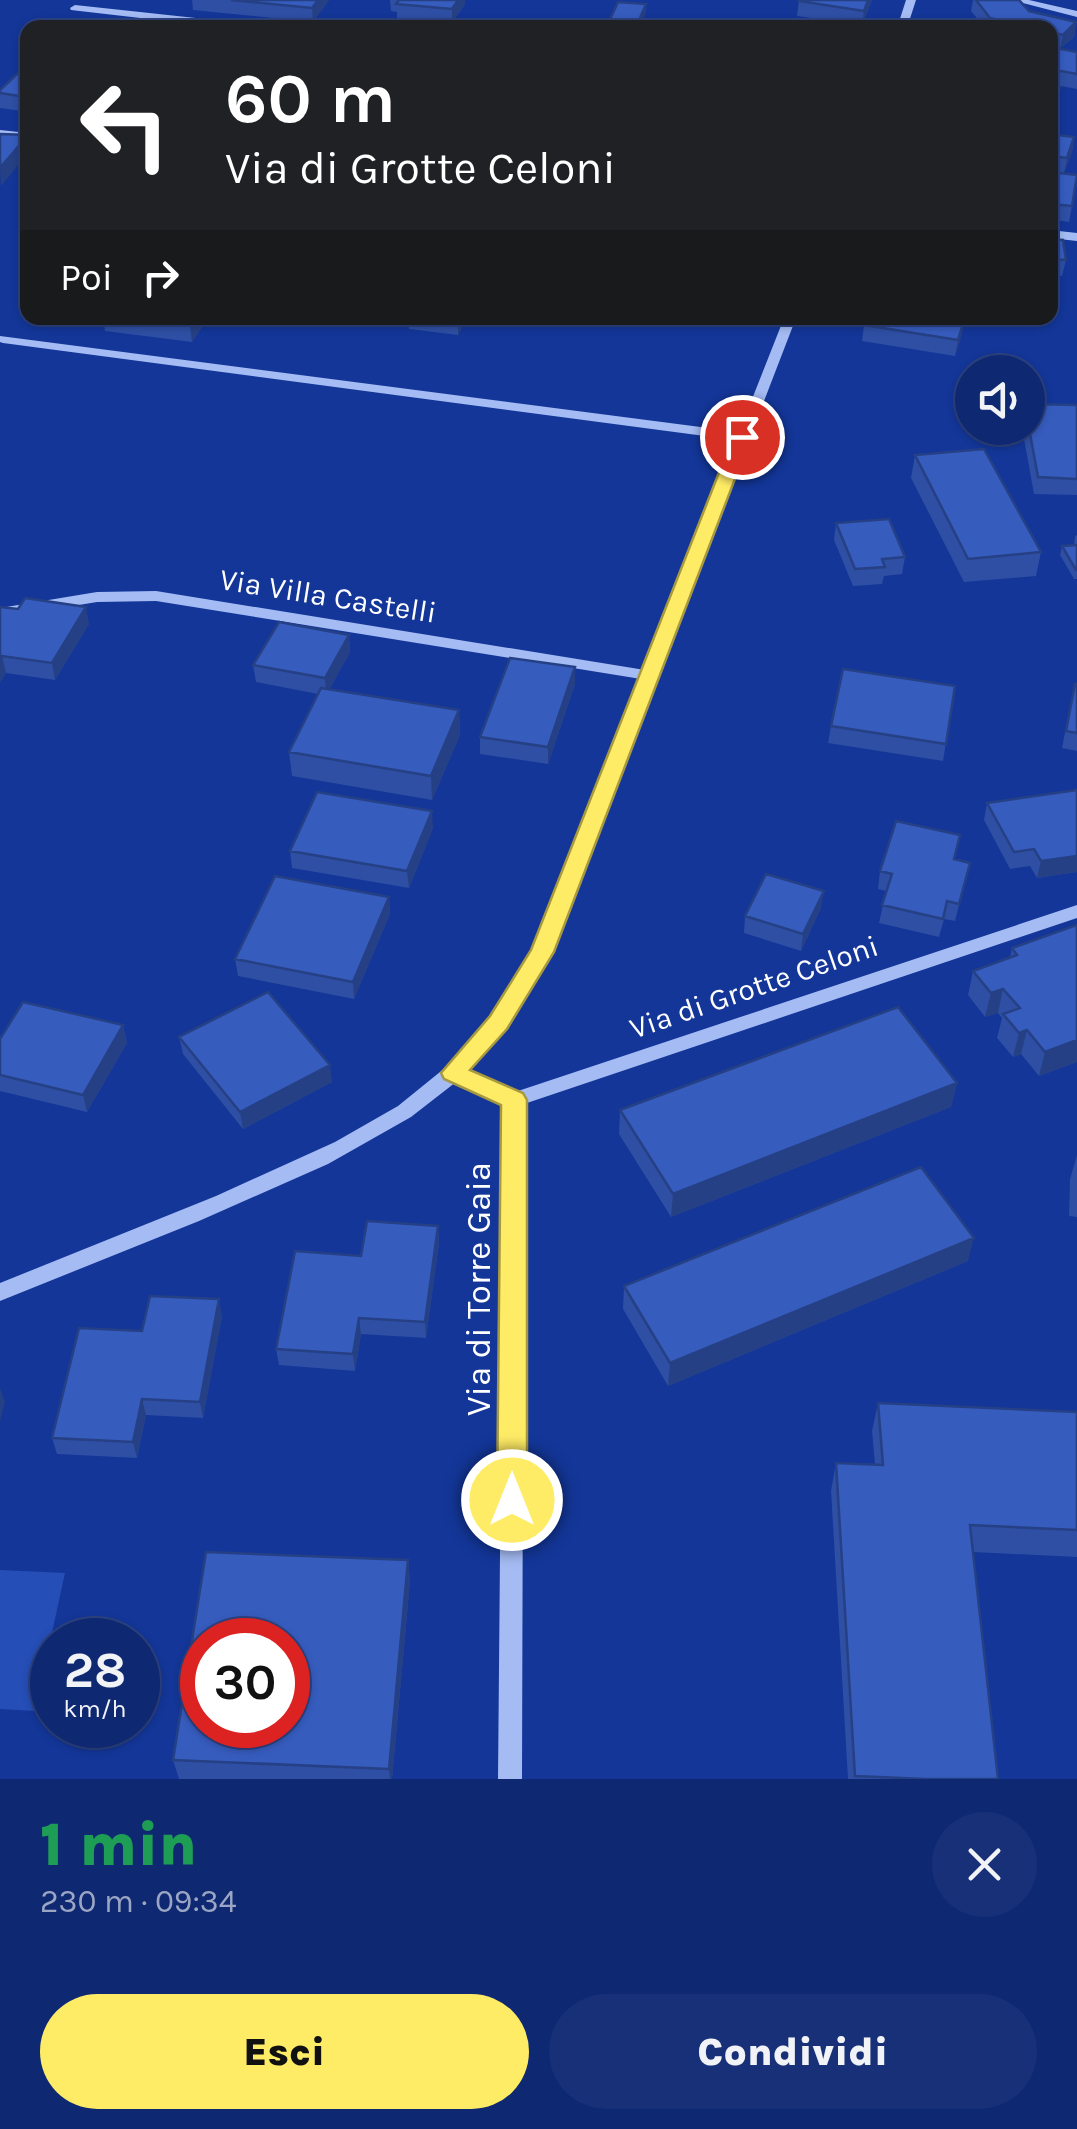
<!DOCTYPE html>
<html lang="it">
<meta charset="utf-8">
<style>
body{margin:0;font-family:Karla,sans-serif;background:#173077;color:#f1f3f6;height:100vh;display:flex;flex-direction:column;font-size:38px;white-space:nowrap}
*{box-sizing:border-box;margin:0}
p{font-size:32px;color:#9ba6c4}
.icon{flex:none;width:55px;height:55px;fill:none;stroke:currentColor;stroke-width:2;stroke-linecap:round;stroke-linejoin:round}
.map{position:relative;height:1779px;overflow:hidden}
.panel{display:flex;flex-direction:column;background:#0e2872;flex:1}
.panel>*{flex:none}
.banner{position:absolute;left:20px;top:20px;width:1038px;height:305px;border-radius:20px;box-shadow:0 2px 8px #0004,0 0 0 2px #2e4484;background:#202124;color:#fff;overflow:hidden}
.fabs{position:absolute;left:955px;top:355px;display:grid;gap:20px}
.fabs a{display:grid;place-items:center;width:90px;height:90px;border-radius:50%;background:#0e2872;box-shadow:0 2px 8px #0004,0 0 0 2px #2e4484;font-size:50px}
.speed{position:absolute;left:30px;top:1618px;display:flex;gap:20px;font-size:50px;font-weight:700;text-align:center}
.speed>*{display:grid;place-content:center;width:130px;height:130px;border-radius:50%;background:#0e2872;box-shadow:0 2px 8px #0004,0 0 0 2px #2e4484;line-height:1}
.speed small{font-size:25px;font-weight:400}
.speed .limit{border:15px solid #d22;background:#fff;color:#111}
.pin{position:absolute;display:grid;place-items:center;width:85px;height:85px;color:#fff;margin:-42px;border:5px solid #fff;border-radius:50%;box-shadow:0 2px 10px #0007}
.me{position:absolute;width:110px;margin:-55px;rotate:0deg;stroke-linejoin:round;filter:drop-shadow(0 0 8px #0008)}
.turn{display:flex;align-items:center;gap:35px;height:210px;padding:0 40px;font-size:45px}
.turn .icon{width:130px;height:130px;stroke-width:2.5}
.turn b{display:block;font-size:70px;line-height:85px}
.then{display:flex;align-items:center;height:95px;padding:0 40px;background:#0003;gap:20px;font-size:38px}
.round{display:grid;place-items:center;flex:none;width:105px;height:105px;border-radius:52px;background:#173077}
.head{display:flex;align-items:center;justify-content:space-between;height:170px;padding:0 40px}
h1{font-size:60px;font-weight:800;line-height:75px;color:#1e9e55}
.primary-button{display:flex;gap:20px;margin-top:auto;padding:20px 40px}
.primary-button a{flex:1;height:115px;border-radius:60px;background:#ffec66;color:#111;font-size:40px;font-weight:800;line-height:115px;text-align:center}
.primary-button a+a{background:#173077;color:#f1f3f6}
.map>svg:first-child{display:block}
.green{fill:#254eb6}
.lines{fill:none;stroke-linecap:round;stroke-linejoin:round}
.minor{fill:#a4bbf3;fill-rule:evenodd}
.wall{fill:#2e4fa3}
.shaded-wall{fill:#264085}
.building{fill:#365cbe;stroke:#264085;stroke-width:2.5;fill-rule:evenodd}
.route{fill:#ffec66;stroke:#a69942;stroke-width:2.5}
.labels{text-anchor:middle;dominant-baseline:central;stroke-width:8;stroke-linejoin:round;paint-order:stroke}
.street-label{font-size:30px;fill:#fff;stroke:#133698}
.near-street-label{font-size:35px;fill:#fff;stroke:#133698}
</style>
<div class="map">
<svg width="1077" height="1779" viewBox="0 0 1077 1779">
<rect width="100%" height="100%" fill="#133698"/>
<!-- green -->
<path class="green" d="M0 1570 65 1573 35 1711 0 1709Z"/>
<g class="lines">
<!-- minor -->
<path class="minor" d="M906 0H916L907 28H897Z
M1011 0H1029L1077 11V17Z
M75 5 260 25 265 28H227L71 10 70 8Z
M0 130 28 133V139L0 136Z
M1050 230 1077 233V241L1050 238Z
M784 318H796L558 936 519 1009 468 1071 515 1092 1077 905V918L524 1104 522 1779H498L504 1104 456 1082 411 1117 328 1164 199 1221 0 1301V1283L216 1196 335 1142 398 1106 456 1059 490 1020 529 959 641 679 156 601 97 602 0 618V608L97 592 156 591 645 670 735 440 3 343 0 342V336L739 432Z"/>
</g>
<!-- wall -->
<path class="wall" d="M192 0H329L313 22 193 10Z
M390 0H465V4L452 23 397 18V12L391 11Z
M799 0H872L862 25 797 16Z
M973 0H1019L1029 11 1076 22 1074 37 1060 49 1077 52V89L1050 84V28H985L971 11Z
M28 76V117L23 116 22 111 0 108V90Z
M1050 134 1074 137 1072 152 1064 173 1077 179 1069 222 1050 219Z
M1050 239 1066 260 1062 276 1050 275Z
M103 318H208L192 342 105 331Z
M408 318H467L458 335 409 329Z
M964 321 961 337 955 356 862 341 864 325Z
M1028 404 1077 405V495L1034 494 1022 428H1028Z
M915 455 1041 552 1036 576 964 582 911 478Z
M836 523 905 557 902 574 884 576 882 584 853 586 834 540Z
M1077 535V579H1074L1060 555 1062 546 1074 545 1075 536Z
M0 607 89 624 55 680 6 673 0 682Z
M349 635 350 652 329 690 459 710 460 735 432 800 292 776 289 752 318 694 256 682 253 665Z
M575 684 548 764 480 754V737Z
M1077 684V751L1062 748 1071 701Z
M955 686 943 761 828 743 831 726Z
M1077 790V872L1037 878 1030 866 1010 869 984 820 987 803Z
M433 828 409 888 292 868 290 851Z
M955 859 970 863 955 921 944 919 939 937 879 923 886 891 878 889 880 871Z
M389 897 390 914 354 999 238 976 235 959Z
M821 908 801 951 744 933 745 916Z
M1077 925V1062L1039 1076 1021 1054 1013 1057 997 1038 1002 1018 998 1013 985 1017 968 995 973 971 1010 957 1012 948Z
M123 1025 127 1043 87 1112 0 1091V1039Z
M179 1037 332 1082 243 1129 183 1054Z
M957 1083 951 1107 671 1217 619 1134 620 1110Z
M1077 1155V1217L1069 1216 1070 1179Z
M438 1226 439 1243 426 1338 361 1334 355 1371 279 1365 276 1349 361 1256Z
M968 1261 668 1386 623 1309 624 1286Z
M222 1316 203 1418 146 1415 137 1458 57 1454 52 1438Z
M878 1403 1077 1412V1557L973 1552 998 1779H848L831 1491 836 1463 875 1465 872 1431Z
M408 1560 410 1581 392 1779H179L173 1760Z"/>
<!-- shaded-wall -->
<path class="shaded-wall" d="M318 0H329L313 22 312 8Z
M458 0H465V4L452 23V9Z
M868 0H872L862 25 864 11Z
M646 4V12L639 28H636Z
M1076 22 1074 37 1060 49 1063 35Z
M1060 87 1057 102 1050 123 1051 115Z
M28 135V153L1 186 0 168Z
M1074 137 1072 152 1064 173 1067 158Z
M190 318H208L192 342 189 319Z
M459 318H467L458 335V319Z
M964 321 961 337 955 356 958 340Z
M86 607 89 624 55 680 52 663Z
M349 635 350 652 326 695 325 678Z
M2 656 6 673 0 682V659Z
M575 667V684L548 764V747Z
M459 710 460 735 432 800 431 776Z
M432 811 433 828 409 888 407 871Z
M1077 856V872L1037 878 1041 861Z
M824 891 821 908 801 951 803 934Z
M389 897 390 914 354 999 353 982Z
M1003 989 998 1013 985 1017 991 993Z
M123 1025 127 1043 87 1112 83 1095Z
M1027 1030 1021 1054 1013 1057 1019 1033Z
M1077 1040V1062L1039 1076 1045 1052Z
M330 1065 332 1082 243 1129 240 1112Z
M957 1083 951 1107 671 1217 673 1194Z
M438 1226 439 1243 426 1338 425 1322Z
M974 1238 968 1261 668 1386 670 1363Z
M219 1299 222 1316 203 1418 200 1402Z
M359 1318 361 1334 355 1371 353 1354Z
M0 1388 5 1402 0 1422Z
M142 1399 146 1415 137 1458 133 1442Z
M408 1560 410 1581 392 1779H390L389 1769Z"/>
<!-- building -->
<path class="building" d="M231 0H318L312 8Z
M399 0H458L452 9 396 4Z
M799 0H868L864 11 799 1Z
M976 0H1019L1029 11 1076 22 1063 35 1050 32V28H1031L990 18Z
M618 2 646 4 636 27 608 24Z
M1050 47 1077 52V74L1050 69Z
M17 74 28 76V102L21 101 26 97 0 93V90Z
M1050 86 1060 87 1051 115 1050 114Z
M0 134 28 135 0 168Z
M1050 134 1074 137 1067 158 1050 156Z
M1050 172 1077 175 1072 206 1050 204Z
M1050 239 1063 240 1066 260 1050 259Z
M867 318H953L964 321 958 340 864 325Z
M1028 404 1077 405V479L1038 477 1028 423Z
M984 449 1041 552 968 559 915 455Z
M889 519 905 557 882 559 885 567 855 569 836 523Z
M1077 545V570H1076L1062 546Z
M25 598 86 607 52 663 2 656 0 659V607L18 609Z
M279 622 349 635 325 678 253 665Z
M510 658 575 667 548 747 480 737Z
M843 669 955 686 946 744 831 726Z
M1075 684H1077V733L1066 731Z
M321 688 459 710 431 776 289 752Z
M1077 790V856L1041 861 1034 849 1014 852 987 803Z
M317 792 432 811 407 871 290 851Z
M896 821 960 835 954 859 970 863 959 904 947 901 943 919 882 905 892 874 880 871Z
M766 874 824 891 803 934 745 916Z
M275 876 389 897 353 982 235 959Z
M1077 925V1040L1045 1052 1027 1030 1019 1033 1003 1014 1020 1008 1003 989 991 993 973 971 1017 955 1012 948Z
M268 992 330 1065 240 1112 179 1037Z
M23 1002 123 1025 83 1095 0 1075V1039Z
M898 1007 957 1083 673 1194 620 1110Z
M921 1167 974 1238 670 1363 624 1286Z
M367 1221 438 1226 425 1322 359 1318 353 1354 276 1349 295 1251 361 1256Z
M150 1296 219 1299 200 1402 142 1399 133 1442 52 1438 79 1328 142 1331Z
M878 1403 1077 1412V1530L970 1525 998 1779H926L855 1776 836 1463 883 1465Z
M206 1552 408 1560 389 1769 173 1760ZM202 1640H288V1725H202Z"/>
<!-- route -->
<path class="route" d="M742 432 751 437 554 952 507 1029 470 1070 523 1093 527 1100V1500L522 1510 512 1513 502 1510 497 1500 501 1105 444 1079 441 1073 490 1016 531 950 733 437Z"/>
<g class="labels">
<!-- street labels -->
<g class="street-label">
<text transform="translate(328 596) rotate(9)">Via Villa Castelli</text>
<text transform="translate(754 987) rotate(-19)">Via di Grotte Celoni</text>
</g>
<!-- near-street labels -->
<g class="near-street-label">
<text transform="translate(478 1289) rotate(-90)">Via di Torre Gaia</text>
</g>
</g>
</svg>
<div class="fabs">
<a><svg class="icon" aria-label="sound" viewBox="0 0 24 24"><path d="M4 9h4l5-4v14l-5-4H4zM17 9q2 3 0 6"/></svg></a>
</div>
<div class="speed"><div>28<small>km/h</small></div><div class="limit">30</div></div>
<div class="pin" style="left:742px;top:437px;background:#d93025"><svg class="icon" aria-label="arrive" viewBox="0 0 24 24"><path d="M6 21V4h12l-3 4 3 4H6"/></svg></div>
<svg class="me" style="left:512px;top:1500px" viewBox="-20 -20 40 40"><circle r="17" fill="#ffec66" stroke="#fff" stroke-width="3"/><path d="M0-11L8 9 0 5-8 9z" fill="#fff"/></svg>
<div class="banner">
<div class="turn"><svg class="icon" aria-label="left" viewBox="0 0 24 24"><path d="M17 20v-9H6M10 6l-5 5 5 5"/></svg><div><b>60 m</b>Via di Grotte Celoni</div></div>
<div class="then">Poi<svg class="icon" aria-label="right" viewBox="0 0 24 24"><path d="M7 20v-9h11M14 6l5 5-5 5"/></svg></div>
</div>
</div>
<section class="panel">
<div class="head"><div><h1>1 min</h1><p>230 m · 09:34</p></div><a class="round"><svg class="icon" aria-label="close" viewBox="0 0 24 24"><path d="M6 6l12 12M18 6L6 18"/></svg></a></div>
<div class="primary-button"><a>Esci</a><a>Condividi</a></div>
</section>
